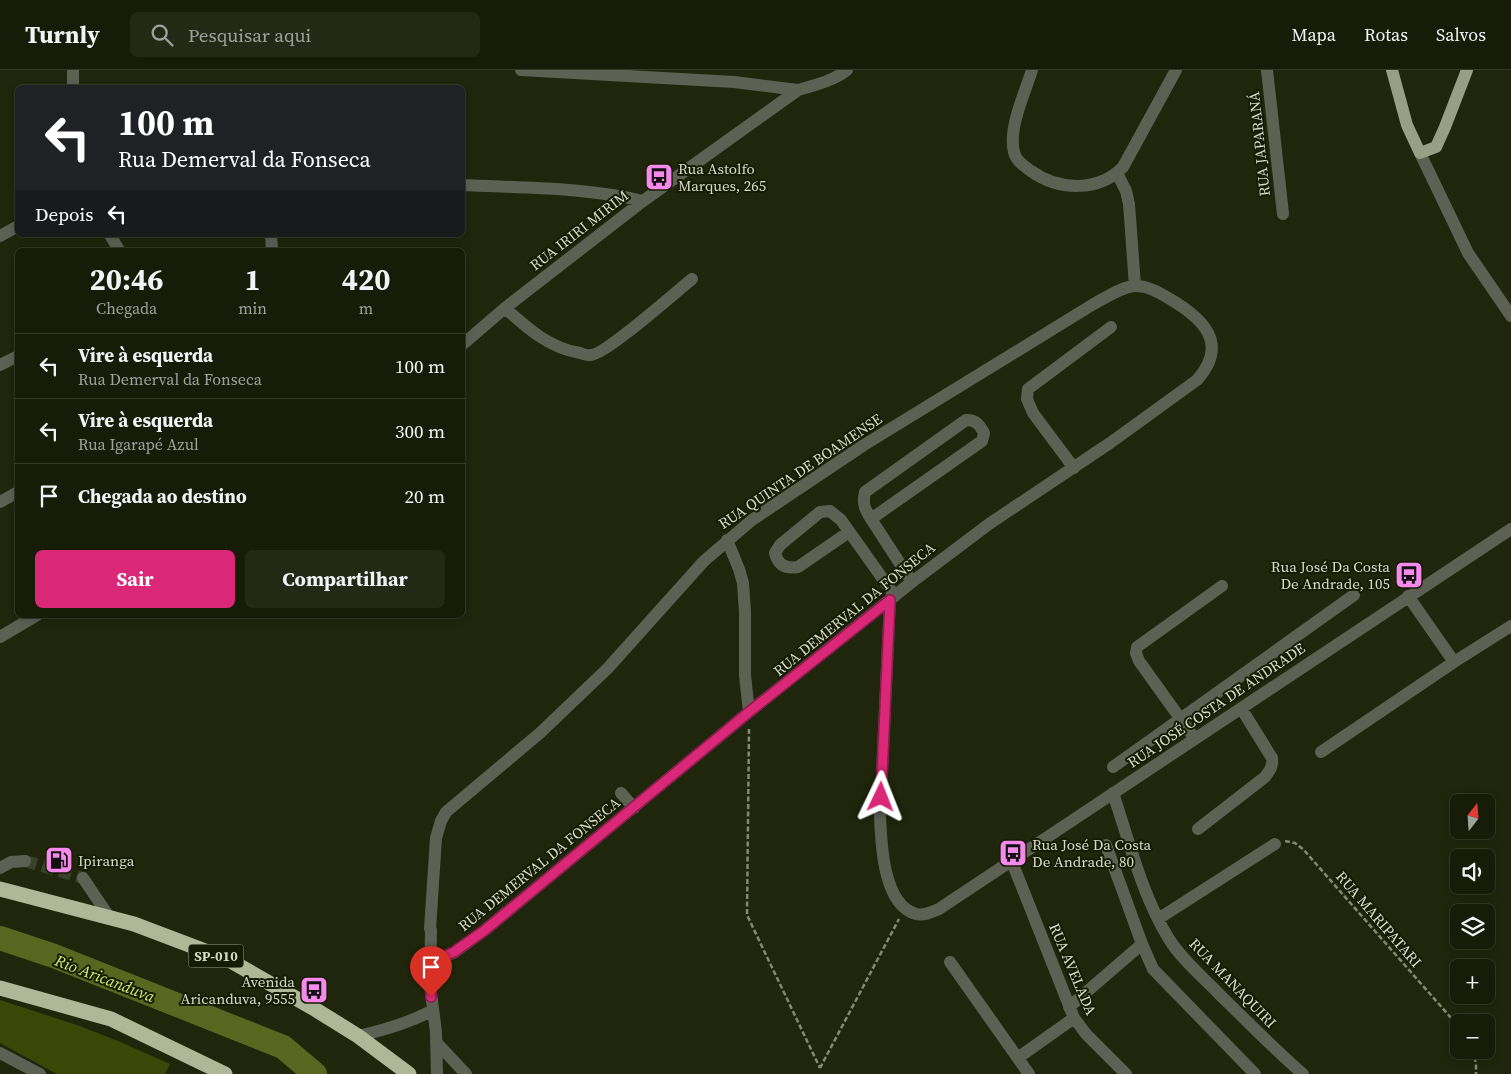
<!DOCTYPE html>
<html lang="pt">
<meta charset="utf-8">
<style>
body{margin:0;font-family:"Source Serif 4",serif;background:#242916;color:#f1f3f6;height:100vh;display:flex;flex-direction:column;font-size:19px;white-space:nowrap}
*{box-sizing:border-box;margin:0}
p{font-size:16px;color:#9ea19c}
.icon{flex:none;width:28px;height:28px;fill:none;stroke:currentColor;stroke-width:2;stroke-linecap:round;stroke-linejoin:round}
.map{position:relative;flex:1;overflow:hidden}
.sheet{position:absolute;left:15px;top:178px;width:450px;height:370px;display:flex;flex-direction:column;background:#171c08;border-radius:8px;box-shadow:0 2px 8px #0003,0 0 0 1px #363a29}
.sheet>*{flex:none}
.guide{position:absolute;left:15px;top:15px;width:450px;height:152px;border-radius:8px;box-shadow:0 2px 8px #0003,0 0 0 1px #363a29;background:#202124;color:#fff;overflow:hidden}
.needle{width:32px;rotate:17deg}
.buttons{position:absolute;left:1450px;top:724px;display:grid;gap:10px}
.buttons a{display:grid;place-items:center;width:45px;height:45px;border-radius:8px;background:#171c08;box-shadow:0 2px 8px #0003,0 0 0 1px #363a29;font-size:25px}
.pin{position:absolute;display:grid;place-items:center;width:42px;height:42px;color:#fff;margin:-51px -21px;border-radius:50% 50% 50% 0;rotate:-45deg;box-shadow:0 0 5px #0007}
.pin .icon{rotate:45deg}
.me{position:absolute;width:55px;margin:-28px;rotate:2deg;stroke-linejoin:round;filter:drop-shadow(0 0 4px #0008)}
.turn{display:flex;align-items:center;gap:18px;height:105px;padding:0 20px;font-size:22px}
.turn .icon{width:65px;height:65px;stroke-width:2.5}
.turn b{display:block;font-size:35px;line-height:42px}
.then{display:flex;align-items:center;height:48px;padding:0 20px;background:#0003;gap:10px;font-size:19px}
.eta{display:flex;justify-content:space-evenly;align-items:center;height:85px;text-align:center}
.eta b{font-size:30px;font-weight:700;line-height:35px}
.primary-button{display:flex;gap:10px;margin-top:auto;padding:10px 20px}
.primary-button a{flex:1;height:58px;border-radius:8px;background:#db2777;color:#fff;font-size:20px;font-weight:700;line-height:58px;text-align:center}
.primary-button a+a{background:#242916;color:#f1f3f6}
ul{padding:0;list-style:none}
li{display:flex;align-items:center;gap:15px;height:65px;padding:0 20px;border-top:1px solid #363a29}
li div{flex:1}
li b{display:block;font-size:19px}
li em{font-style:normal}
header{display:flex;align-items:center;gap:30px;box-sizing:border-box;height:70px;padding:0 25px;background:#171c08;border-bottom:1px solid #363a29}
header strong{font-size:24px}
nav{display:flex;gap:28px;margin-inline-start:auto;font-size:18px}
.search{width:350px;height:45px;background:#242916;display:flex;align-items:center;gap:12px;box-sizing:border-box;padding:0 18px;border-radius:8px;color:#9ea19c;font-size:19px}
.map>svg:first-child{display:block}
.green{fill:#3a4706}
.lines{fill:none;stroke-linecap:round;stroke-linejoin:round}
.river{stroke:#576720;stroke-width:24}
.minor-tunnel{stroke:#3a4128;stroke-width:12;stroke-dasharray:12 6;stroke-linecap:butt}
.path{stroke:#838974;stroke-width:2.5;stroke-dasharray:5 2.5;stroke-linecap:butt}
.minor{stroke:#5d6154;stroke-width:12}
.major{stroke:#979f85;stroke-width:12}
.highway{stroke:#aeb898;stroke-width:15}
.route-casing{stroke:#8e194d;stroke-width:12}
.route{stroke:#db2777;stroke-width:9}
.labels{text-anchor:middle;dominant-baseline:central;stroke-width:4;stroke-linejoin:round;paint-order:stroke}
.shield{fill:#161c03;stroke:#9ca18e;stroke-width:1}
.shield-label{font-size:14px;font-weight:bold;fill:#d5daca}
.street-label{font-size:15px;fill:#d5daca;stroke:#161c03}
.poi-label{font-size:15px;fill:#d5daca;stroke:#161c03;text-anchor:start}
.water-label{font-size:16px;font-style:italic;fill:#d0ee75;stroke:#161c03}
</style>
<header>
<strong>Turnly</strong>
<div class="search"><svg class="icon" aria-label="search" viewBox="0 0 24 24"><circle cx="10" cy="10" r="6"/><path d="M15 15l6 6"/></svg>Pesquisar aqui</div>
<nav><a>Mapa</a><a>Rotas</a><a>Salvos</a></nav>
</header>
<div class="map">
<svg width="1511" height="1004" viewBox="0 0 1511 1004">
<rect width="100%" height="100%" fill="#1f260b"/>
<!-- green -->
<path class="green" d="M0 930 77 955 118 971 170 994 165 1004H57L0 973Z"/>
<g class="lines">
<!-- river -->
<path class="river" d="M0 868 54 886 283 977 315 1004"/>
<!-- minor-tunnel -->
<path class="minor-tunnel" d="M25 791 83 808"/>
<!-- path -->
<path class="path" d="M749 659 747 845 820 998
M1285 771 1295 773 1303 779 1459 957
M1472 980 1476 993V1004
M820 998 899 849"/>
<!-- minor -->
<path class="minor" d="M73 0V18
M521 0 734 12 798 20
M1032 0C1025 23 1008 58 1014 82 1016 91 1024 96 1031 101 1059 121 1099 122 1123 97L1176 0
M1267 0 1283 144
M1420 83 1468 183 1511 246
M1117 103 1126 121 1129 134 1135 216
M462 115C523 118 584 117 643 131
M110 165 119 180
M271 165 272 180
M0 166 18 156
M505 238C527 258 549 278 580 283 583 284 588 286 591 285 605 285 677 221 692 209
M462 275 505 238 643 131 798 20C815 15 833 11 847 0
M0 295 18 286
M1074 398 1033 343 1027 329 1028 319 1111 257
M0 432 18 422
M871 449C865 439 862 434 865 422L966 350C976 350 979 354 984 363L982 371 871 449 912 512
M849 462 798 497C786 499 778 495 775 483L780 475 820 442 830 441 841 450 895 526
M727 470 739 499 743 513 745 542V605L749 642
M890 530 880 745C881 773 883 835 916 844 924 846 932 842 939 839L1511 459
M0 567 37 545
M1454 592 1511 556
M1195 669 1139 591 1136 583 1137 577 1222 516
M1321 682 1454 592 1408 526
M1113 697 1354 525
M621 723 634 738
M1113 723C1129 771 1142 825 1169 869 1182 890 1203 907 1220 925 1248 952 1274 979 1303 1004
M1198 759 1265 707C1270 700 1273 697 1272 688L1241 638
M1106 775 1142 874 1153 899 1255 1004
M1012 792 1074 948 1086 964 1126 1004
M0 798 11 792 25 791
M83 808 110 848
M1158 849 1275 774
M950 892 1029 1004
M430 893 455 882 485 860 749 642 912 512 989 454 1110 373 1197 310C1229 274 1204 249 1170 229 1160 223 1147 215 1134 216 1119 218 1105 228 1092 235L864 375 752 450 704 491 608 598 540 663 446 742 441 751 436 768 430 859 431 860 430 915 436 962 437 1004
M1069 937 1142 874
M358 966C385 960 409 953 433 940
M436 972 466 1004
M0 983 40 1004
M1019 987 1074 948"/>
<!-- major -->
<path class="major" d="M1392 0 1407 55 1420 83 1436 77 1445 57 1467 0"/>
<!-- highway -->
<path class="highway" d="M0 819 134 854 229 890 313 938 358 966 409 1004
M0 918 111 949 225 1004"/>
</g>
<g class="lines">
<defs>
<path id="route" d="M431 927 430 893 454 882 485 860 749 642 890 530 881 727"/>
</defs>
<!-- route casing -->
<use href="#route" class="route-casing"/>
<!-- route -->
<use href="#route" class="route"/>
</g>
<!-- icons -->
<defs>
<symbol id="bus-square" viewBox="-11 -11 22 22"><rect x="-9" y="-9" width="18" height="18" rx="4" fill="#f788ec" stroke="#161c03"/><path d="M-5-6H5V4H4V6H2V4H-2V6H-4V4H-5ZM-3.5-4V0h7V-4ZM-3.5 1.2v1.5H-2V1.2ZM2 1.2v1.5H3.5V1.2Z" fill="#111"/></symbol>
<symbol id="fuel-square" viewBox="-11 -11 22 22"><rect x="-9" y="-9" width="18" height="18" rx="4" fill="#f788ec" stroke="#161c03"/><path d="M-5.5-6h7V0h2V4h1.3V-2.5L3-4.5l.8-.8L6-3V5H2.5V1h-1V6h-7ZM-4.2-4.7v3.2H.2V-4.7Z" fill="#111"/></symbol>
</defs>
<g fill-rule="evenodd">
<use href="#bus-square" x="643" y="91" width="32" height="32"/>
<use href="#bus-square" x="1393" y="489" width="32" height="32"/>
<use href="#bus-square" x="997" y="767" width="32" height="32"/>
<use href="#fuel-square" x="43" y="774" width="32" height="32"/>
<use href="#bus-square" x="298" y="904" width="32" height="32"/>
</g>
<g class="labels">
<!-- shield labels -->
<rect class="shield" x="188.5" y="874.5" width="55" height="23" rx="4"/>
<g class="shield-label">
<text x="216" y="886">SP-010</text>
</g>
<!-- street labels -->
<g class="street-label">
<text transform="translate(1259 74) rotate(-96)">RUA JAPARANÁ</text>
<text transform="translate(579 160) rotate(-38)">RUA IRIRI MIRIM</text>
<text transform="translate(800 401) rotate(-34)">RUA QUINTA DE BOAMENSE</text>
<text transform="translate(854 539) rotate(-39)">RUA DEMERVAL DA FONSECA</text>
<text transform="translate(1216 635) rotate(-34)">RUA JOSÉ COSTA DE ANDRADE</text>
<text transform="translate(539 794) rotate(-39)">RUA DEMERVAL DA FONSECA</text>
<text transform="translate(1379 849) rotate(49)">RUA MARIPATARI</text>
<text transform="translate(1073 899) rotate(67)">RUA AVELADA</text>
<text transform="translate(1233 913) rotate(46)">RUA MANAQUIRI</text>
</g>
<!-- poi labels -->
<g class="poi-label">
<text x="678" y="98">Rua Astolfo<tspan x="678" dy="17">Marques, 265</tspan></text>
<text x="1390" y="496" text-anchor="end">Rua José Da Costa<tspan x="1390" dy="17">De Andrade, 105</tspan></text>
<text x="1032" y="774">Rua José Da Costa<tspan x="1032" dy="17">De Andrade, 80</tspan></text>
<text x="78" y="790">Ipiranga</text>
<text x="295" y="911" text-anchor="end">Avenida<tspan x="295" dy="17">Aricanduva, 9555</tspan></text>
</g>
<!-- water labels -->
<g class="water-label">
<text transform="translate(105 908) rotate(21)">Rio Aricanduva</text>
</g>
</g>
</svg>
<div class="buttons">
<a><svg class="needle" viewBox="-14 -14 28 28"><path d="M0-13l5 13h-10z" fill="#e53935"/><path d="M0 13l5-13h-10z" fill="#9ea19c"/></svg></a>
<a><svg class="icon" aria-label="sound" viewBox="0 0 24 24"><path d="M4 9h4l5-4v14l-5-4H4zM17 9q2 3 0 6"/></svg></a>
<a><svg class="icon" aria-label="layers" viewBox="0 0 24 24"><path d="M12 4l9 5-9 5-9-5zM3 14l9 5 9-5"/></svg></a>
<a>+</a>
<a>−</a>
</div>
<div class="pin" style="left:431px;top:927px;background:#d93025"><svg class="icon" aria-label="arrive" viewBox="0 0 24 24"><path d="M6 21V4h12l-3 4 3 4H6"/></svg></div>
<svg class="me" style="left:881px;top:727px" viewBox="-20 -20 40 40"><path d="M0-17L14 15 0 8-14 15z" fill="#db2777" stroke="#fff" stroke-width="4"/></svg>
<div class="guide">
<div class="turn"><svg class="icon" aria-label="left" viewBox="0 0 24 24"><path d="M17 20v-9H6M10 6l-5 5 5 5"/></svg><div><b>100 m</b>Rua Demerval da Fonseca</div></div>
<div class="then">Depois<svg class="icon" aria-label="left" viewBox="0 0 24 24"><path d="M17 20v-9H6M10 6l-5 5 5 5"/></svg></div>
</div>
<section class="sheet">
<div class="eta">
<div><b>20:46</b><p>Chegada</p></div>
<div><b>1</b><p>min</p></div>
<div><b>420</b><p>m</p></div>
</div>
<ul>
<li><svg class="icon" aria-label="left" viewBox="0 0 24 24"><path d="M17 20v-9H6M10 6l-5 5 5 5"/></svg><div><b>Vire à esquerda</b><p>Rua Demerval da Fonseca</p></div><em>100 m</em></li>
<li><svg class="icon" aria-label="left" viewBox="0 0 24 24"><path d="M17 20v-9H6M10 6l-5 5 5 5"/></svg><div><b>Vire à esquerda</b><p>Rua Igarapé Azul</p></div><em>300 m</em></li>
<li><svg class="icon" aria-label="arrive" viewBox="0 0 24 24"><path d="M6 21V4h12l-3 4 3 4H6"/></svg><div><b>Chegada ao destino</b></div><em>20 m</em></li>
</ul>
<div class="primary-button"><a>Sair</a><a>Compartilhar</a></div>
</section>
</div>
